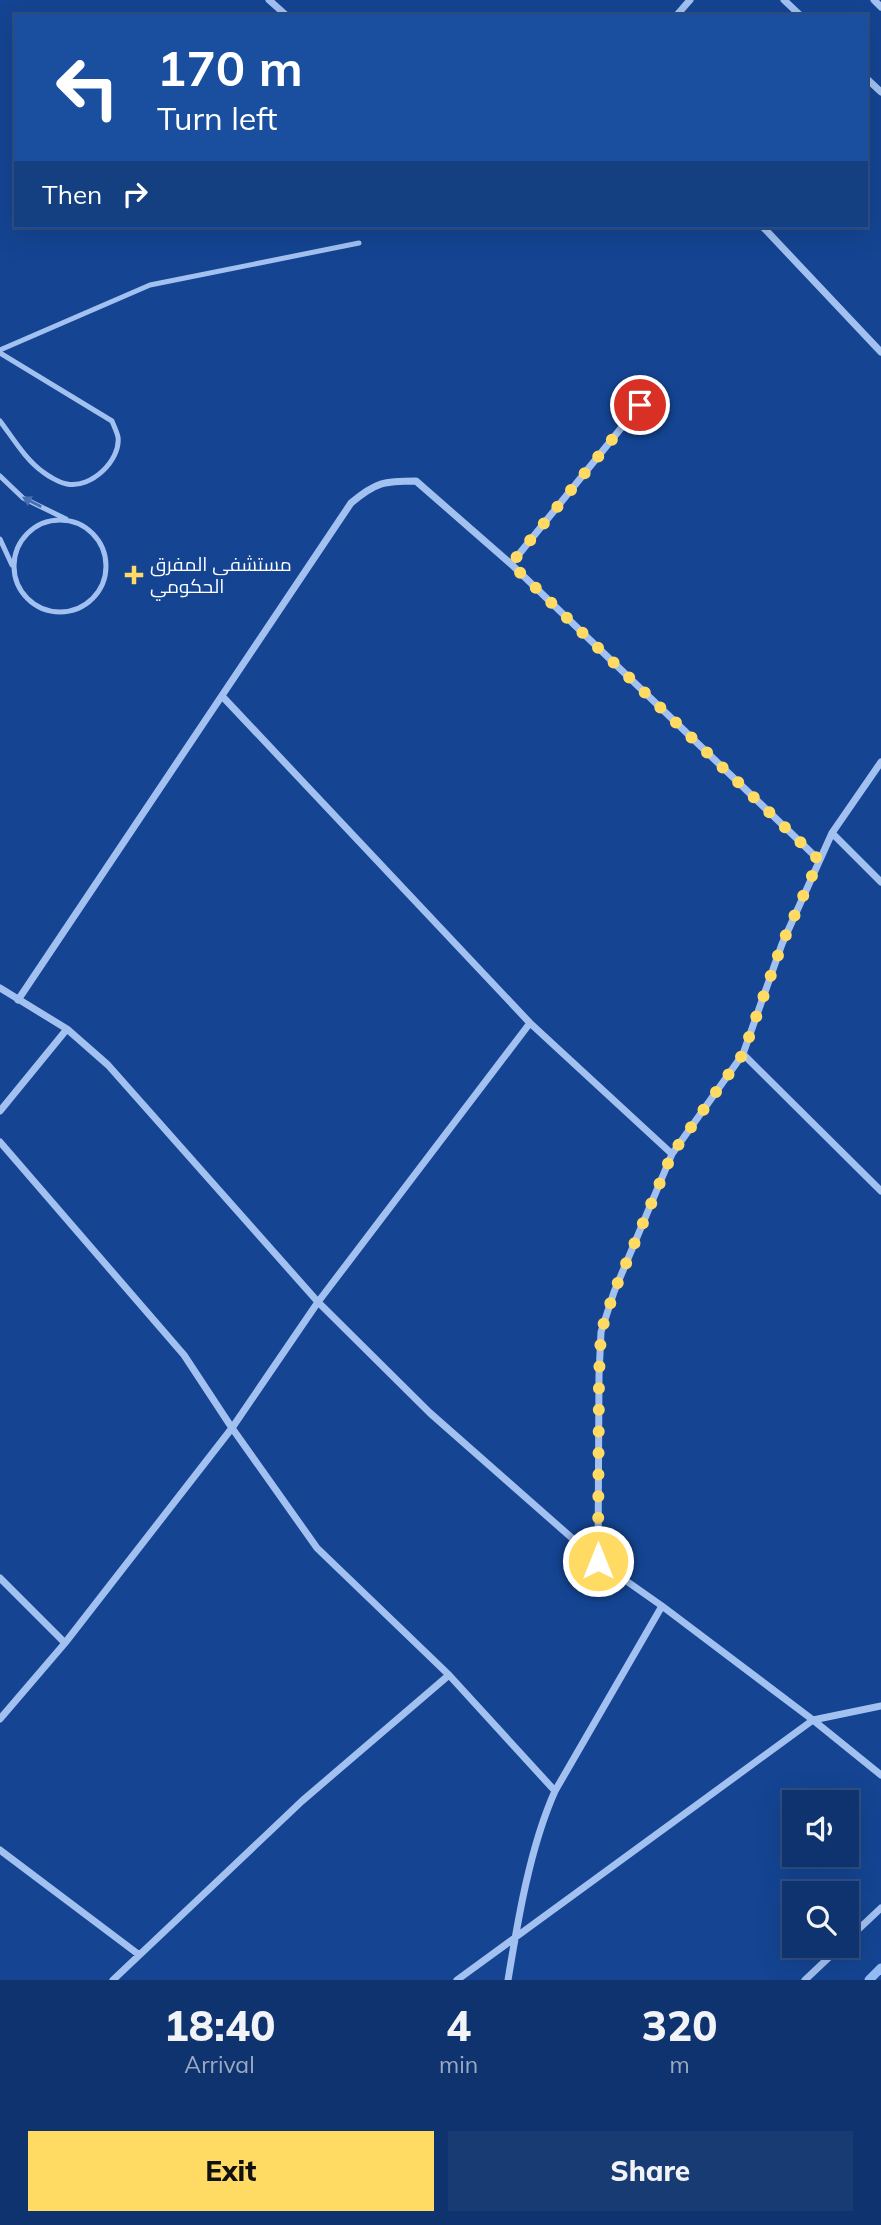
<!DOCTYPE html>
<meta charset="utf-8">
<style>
body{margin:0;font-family:Mulish,Cairo,sans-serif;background:#183b73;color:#f1f3f6;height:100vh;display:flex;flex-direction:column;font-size:26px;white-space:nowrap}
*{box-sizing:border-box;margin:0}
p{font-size:23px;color:#9baac2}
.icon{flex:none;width:38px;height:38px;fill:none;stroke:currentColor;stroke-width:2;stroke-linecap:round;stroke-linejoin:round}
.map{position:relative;height:1980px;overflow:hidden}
.sheet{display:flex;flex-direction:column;background:#0f336e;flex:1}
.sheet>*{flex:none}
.guide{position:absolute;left:14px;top:14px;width:854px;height:214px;border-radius:0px;box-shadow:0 7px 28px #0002,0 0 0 2px #2f4e81;background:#1a4fa0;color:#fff;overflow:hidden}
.controls{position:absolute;left:782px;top:1790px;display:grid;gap:14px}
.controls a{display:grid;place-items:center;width:77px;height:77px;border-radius:0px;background:#0f336e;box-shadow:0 7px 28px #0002,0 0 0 2px #2f4e81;font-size:35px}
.pin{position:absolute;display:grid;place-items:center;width:60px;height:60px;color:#fff;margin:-30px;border:4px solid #fff;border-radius:50%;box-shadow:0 2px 7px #0007}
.me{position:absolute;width:77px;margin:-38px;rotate:0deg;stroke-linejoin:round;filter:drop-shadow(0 0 5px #0008)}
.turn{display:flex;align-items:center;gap:24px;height:147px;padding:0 28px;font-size:32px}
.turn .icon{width:91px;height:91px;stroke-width:2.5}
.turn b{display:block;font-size:49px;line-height:60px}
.then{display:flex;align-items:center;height:66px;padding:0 28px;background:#0003;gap:14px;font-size:26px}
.eta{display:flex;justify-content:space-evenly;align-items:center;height:119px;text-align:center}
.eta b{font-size:42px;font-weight:800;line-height:49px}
.cta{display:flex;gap:14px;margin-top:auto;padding:14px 28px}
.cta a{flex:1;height:80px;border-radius:0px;background:#ffdb63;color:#111;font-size:28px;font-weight:800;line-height:80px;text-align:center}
.cta a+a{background:#183b73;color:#f1f3f6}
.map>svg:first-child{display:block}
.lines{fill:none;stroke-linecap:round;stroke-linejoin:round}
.stream{stroke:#94bbf4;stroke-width:9}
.lane{stroke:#a2c1f1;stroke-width:5}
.street{stroke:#a2c1f1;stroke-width:7}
.oneway{fill:#4670b3}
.route{stroke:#ffdb63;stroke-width:12;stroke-dasharray:0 21.6}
.poi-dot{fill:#ffdb63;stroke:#144492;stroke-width:2.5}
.labels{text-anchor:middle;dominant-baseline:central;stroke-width:7;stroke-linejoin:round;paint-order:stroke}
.poi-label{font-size:19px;fill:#fff;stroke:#144492;text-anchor:start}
</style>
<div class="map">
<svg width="881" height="1980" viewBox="0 0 881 1980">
<rect width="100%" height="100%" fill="#144492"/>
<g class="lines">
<!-- stream -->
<path class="stream" d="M869 1980 881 1968"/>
<!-- lane -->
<path class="lane" d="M0 350 150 285 359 243
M0 353 112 421C114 426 117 432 118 437 121 460 91 489 67 484 60 483 48 476 43 472 25 459 13 438 0 421
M0 476 23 498 66 519
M14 566a46 46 0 1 1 92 0a46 46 0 1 1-92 0Z
M0 539 12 565"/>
<!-- street -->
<path class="street" d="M269 0 287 16
M784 0 801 16
M874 0 881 7
M676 16 690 0
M866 78 881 92
M762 226 881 352
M511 564 656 385
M222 696 530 1023 672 1154
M832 833 881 882
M0 988 67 1029 108 1065 318 1302 430 1413 598 1561 662 1606 813 1720 881 1775
M18 1000 351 503C376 482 384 481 416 481L511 564 819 860
M743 1054 881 1191
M0 1111 67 1029
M0 1142 184 1355 232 1428 317 1548 449 1675 555 1791
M598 1561 599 1375 601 1332 614 1292 672 1154 743 1054 782 944 832 833 881 762
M0 1578 65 1643
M0 1719 65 1643 232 1428 318 1302 530 1023
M0 1850 138 1954
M847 1940 881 1908
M113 1980 302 1801 449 1675
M457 1980 813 1720 881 1706
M508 1980C518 1919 530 1847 555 1791L662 1606
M805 1980 841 1946"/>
</g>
<!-- one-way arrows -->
<defs><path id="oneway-solid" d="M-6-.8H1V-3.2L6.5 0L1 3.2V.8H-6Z" transform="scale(1.75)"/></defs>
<use class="oneway" href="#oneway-solid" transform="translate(32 502) rotate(-153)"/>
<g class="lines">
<!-- route -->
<path class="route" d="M598 1561 599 1376 601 1332 614 1292 672 1154 743 1054 782 944 819 860 511 564 640 405"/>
</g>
<!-- markers -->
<path class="poi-dot" d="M130.5 564.5h7v7h7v7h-7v7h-7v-7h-7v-7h7z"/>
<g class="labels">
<!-- poi labels -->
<g class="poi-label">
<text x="150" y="564">مستشفى المفرق<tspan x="150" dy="22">الحكومي</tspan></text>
</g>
</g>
</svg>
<div class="controls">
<a><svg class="icon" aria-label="sound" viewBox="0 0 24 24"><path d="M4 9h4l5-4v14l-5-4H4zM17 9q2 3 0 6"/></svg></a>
<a><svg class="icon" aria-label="search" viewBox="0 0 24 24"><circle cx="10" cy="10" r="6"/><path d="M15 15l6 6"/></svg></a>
</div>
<div class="pin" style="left:640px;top:405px;background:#d93025"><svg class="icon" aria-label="arrive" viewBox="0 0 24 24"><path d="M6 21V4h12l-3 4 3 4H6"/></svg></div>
<svg class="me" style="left:598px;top:1561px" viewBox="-20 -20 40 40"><circle r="17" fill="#ffdb63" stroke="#fff" stroke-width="3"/><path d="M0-11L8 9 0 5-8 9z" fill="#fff"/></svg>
<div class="guide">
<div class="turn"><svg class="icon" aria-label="left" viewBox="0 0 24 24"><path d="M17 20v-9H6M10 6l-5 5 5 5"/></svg><div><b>170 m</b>Turn left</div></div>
<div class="then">Then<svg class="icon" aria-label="right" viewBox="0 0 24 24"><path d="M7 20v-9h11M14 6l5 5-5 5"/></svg></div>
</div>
</div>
<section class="sheet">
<div class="eta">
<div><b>18:40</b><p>Arrival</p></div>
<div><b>4</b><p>min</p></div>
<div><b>320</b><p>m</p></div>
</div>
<div class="cta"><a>Exit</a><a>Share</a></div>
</section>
